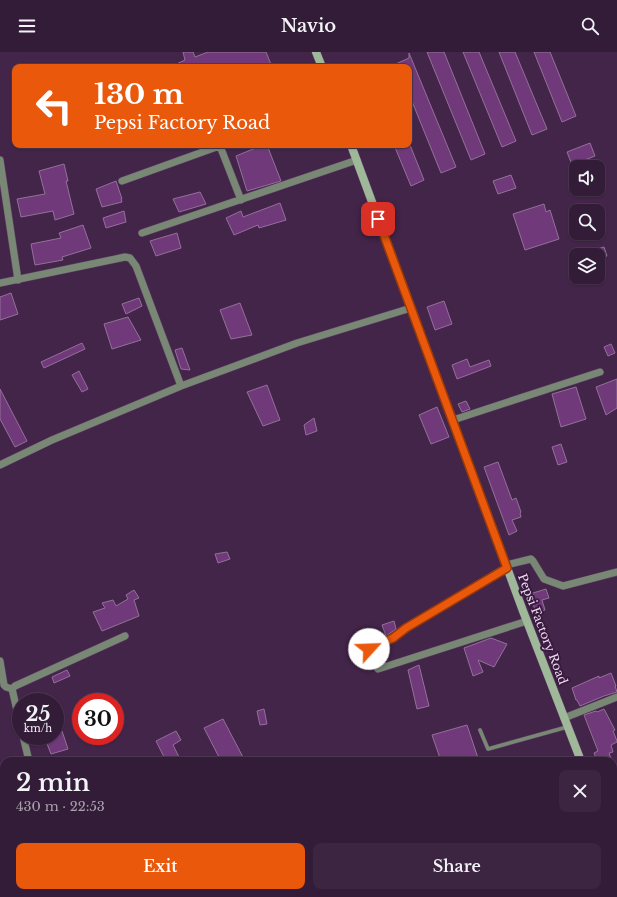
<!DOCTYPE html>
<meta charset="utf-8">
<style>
body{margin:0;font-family:"Libre Baskerville",serif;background:#3b2540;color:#f1f3f6;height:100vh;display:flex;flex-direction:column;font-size:15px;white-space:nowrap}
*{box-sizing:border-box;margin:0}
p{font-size:13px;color:#a9a1ae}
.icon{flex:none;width:22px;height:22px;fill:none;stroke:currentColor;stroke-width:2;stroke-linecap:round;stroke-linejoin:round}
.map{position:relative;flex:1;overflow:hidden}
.panel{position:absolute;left:0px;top:705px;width:617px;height:140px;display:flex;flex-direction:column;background:#331c38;border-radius:12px 12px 0 0;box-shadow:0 1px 3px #0004,0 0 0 1px #4e3a53}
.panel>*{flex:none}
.top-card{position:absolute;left:12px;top:12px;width:400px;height:84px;border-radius:8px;box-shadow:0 1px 3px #0004,0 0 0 1px #4e3a53;background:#ea580c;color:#fff;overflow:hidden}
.fabs{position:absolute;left:569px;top:108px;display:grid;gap:8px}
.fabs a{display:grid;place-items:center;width:36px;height:36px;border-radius:8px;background:#331c38;box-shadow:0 1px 3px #0004,0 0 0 1px #4e3a53;font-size:20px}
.speed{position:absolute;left:12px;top:641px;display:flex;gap:8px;font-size:20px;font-weight:700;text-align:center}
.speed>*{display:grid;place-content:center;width:52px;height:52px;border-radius:50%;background:#331c38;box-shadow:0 1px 3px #0004,0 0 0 1px #4e3a53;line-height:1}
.speed small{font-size:10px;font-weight:400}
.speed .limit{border:6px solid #d22;background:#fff;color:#111}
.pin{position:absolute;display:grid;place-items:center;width:34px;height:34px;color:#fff;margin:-17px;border-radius:8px;box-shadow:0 2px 6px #0006}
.me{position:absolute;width:44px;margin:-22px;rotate:65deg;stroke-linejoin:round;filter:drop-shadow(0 0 3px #0008)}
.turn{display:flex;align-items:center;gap:14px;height:84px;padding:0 16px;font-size:18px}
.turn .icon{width:52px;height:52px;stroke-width:2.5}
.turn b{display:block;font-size:28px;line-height:34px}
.round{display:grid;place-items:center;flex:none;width:42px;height:42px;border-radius:8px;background:#3b2540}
.overview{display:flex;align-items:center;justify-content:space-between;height:68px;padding:0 16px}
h1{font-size:24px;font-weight:600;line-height:30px}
.action{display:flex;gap:8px;margin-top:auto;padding:8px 16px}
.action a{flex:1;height:46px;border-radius:8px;background:#ea580c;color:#fff;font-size:16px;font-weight:600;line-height:46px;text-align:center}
.action a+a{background:#3b2540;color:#f1f3f6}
header{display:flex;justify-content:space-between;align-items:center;height:52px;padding:0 16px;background:#331c38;font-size:18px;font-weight:600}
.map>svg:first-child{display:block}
.building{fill:#70397a;stroke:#937099}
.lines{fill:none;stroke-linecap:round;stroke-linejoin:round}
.lane-casing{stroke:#5f4265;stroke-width:4.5}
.street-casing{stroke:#5f4265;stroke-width:8}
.secondary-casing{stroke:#5f4265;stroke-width:9}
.lane{stroke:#788875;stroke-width:3.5}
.street{stroke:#788875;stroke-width:7}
.secondary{stroke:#9fb89a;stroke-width:8}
.route-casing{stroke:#983908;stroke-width:10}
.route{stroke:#ea580c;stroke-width:7}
.labels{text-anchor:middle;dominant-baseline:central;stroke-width:4;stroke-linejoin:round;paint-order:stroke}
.street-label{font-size:12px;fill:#efdbf2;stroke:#391b3f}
</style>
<header><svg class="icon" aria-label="menu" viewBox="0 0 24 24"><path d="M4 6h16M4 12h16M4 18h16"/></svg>Navio<svg class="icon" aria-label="search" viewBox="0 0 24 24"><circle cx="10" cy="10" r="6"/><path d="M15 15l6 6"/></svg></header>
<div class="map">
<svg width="617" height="845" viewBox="0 0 617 845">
<rect width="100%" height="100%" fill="#44254a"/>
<!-- building -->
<path class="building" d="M183 0H193L195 5 208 0H266L272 15H170L185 8Z
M427 0H444L485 102 471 108Z
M463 0H479L516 89 502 95Z
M499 0H515L547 77 532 83Z
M534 0H550L576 64 562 70Z
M409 1 456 115 441 121 409 42V15H389L409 6Z
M590 91 595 104 572 113 567 100Z
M263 93H267L281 129 247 139 236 104Z
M394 93H410L424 128 411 134Z
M64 112 68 129H66L74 162 55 168 53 159 21 165 17 147 45 142 39 119Z
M511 123 516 136 498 142 493 129Z
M116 129 122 147H121L122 150 102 155 96 137Z
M200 140 206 152 179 160 173 147Z
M280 151 286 168 259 176 258 173 234 183 226 166 241 159 243 165Z
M544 152 546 160 550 158 559 187 525 198 513 162Z
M124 159 126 170 106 176 103 166Z
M83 173 91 196 62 205 63 208 35 213 31 192 61 186 59 181Z
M177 181 181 196 156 204 150 189Z
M604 195 607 204 598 206V203H583V201Z
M11 241 18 262 0 268V245Z
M139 246 142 254 126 262 122 252Z
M444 249 452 272 435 278 427 255Z
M240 251 252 283 231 287 220 258Z
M128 265 141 288 112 297 104 272Z
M82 291 85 297 44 316 41 310Z
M611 292 615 301 608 304 604 295Z
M182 296 190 318 181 317 175 298Z
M467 307 470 315 489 308 491 314 457 327 452 313Z
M79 319 88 337 82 340 72 323Z
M617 327V356L606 363 596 335Z
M267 333 280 368 263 374 247 340Z
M576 335 586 367 561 375 552 342Z
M0 337 27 389 15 395 0 367Z
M466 349 470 357 462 360 458 352Z
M437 355 449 385 431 392 419 363Z
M314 366 317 379 306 383 304 373Z
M561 392 567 410 558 413 552 395Z
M498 410 512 448 516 446 521 460 520 461 521 465 512 468 517 479 509 483 484 415Z
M227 500 230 507 218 511 215 502Z
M546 537 549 546 542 548 545 558 536 561 530 542Z
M134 538 139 546 134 548 139 564 102 579 93 560 105 556 102 551 113 548 116 554 128 547 126 543Z
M394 569 396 577 386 584 382 573Z
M491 586 507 592 494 615 478 608 483 620 473 624 464 596Z
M419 613 429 654 417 657 408 618Z
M67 618 70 624 54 631 52 625Z
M611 621 616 634H615L617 640 604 644 580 654 577 648H576L572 636 599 624V626Z
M264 657 267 672 260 673 257 659Z
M604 657 615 678 613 679 617 689V690L611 693 613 700 609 701 612 709H597L594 701 598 699 584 663 596 659 597 660Z
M223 667 245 709H221L204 676Z
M467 673 479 709H441L432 683Z
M62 679 68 697 51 702 44 684H55V681Z
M176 679 181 688 173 693 181 709H166L156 689Z"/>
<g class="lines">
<defs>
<path id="lane" d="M480 678 488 697 567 675
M281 841 283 845"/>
<path id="street" d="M220 94 241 148
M0 108 18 228
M122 129 222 93
M142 181 357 108
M0 231 125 205 130 206 136 214 181 334
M453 368 600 320
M0 413 52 388 181 334 297 291 411 256
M506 513 531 507 533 509 544 527 563 534 617 520
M507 515 406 576 393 586 369 597 378 617 527 569
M0 609 4 633 6 635 12 637
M564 666 617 645
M21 676 13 641 12 637 15 634 125 584
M23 684 29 709
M74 841 76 845
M139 841 140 845
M387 841 388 845"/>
<path id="secondary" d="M316 0 322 15
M351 93 523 559 581 709
M613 791 617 801
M486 845 500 841"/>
</defs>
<!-- lane casing -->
<use href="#lane" class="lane-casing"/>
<!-- street casing -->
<use href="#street" class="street-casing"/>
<!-- secondary casing -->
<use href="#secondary" class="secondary-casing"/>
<!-- lane -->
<use href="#lane" class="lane"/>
<!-- street -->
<use href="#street" class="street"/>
<!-- secondary -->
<use href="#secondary" class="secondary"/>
</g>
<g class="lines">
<defs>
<path id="route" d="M369 597 393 586 406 576 507 516 378 167"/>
</defs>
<!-- route casing -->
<use href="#route" class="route-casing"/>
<!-- route -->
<use href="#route" class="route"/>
</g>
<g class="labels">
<!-- street labels -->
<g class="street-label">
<text transform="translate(543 577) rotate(69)">Pepsi Factory Road</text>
</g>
</g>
</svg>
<div class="fabs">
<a><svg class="icon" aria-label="sound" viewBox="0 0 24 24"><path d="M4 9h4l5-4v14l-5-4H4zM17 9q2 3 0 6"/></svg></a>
<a><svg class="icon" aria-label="search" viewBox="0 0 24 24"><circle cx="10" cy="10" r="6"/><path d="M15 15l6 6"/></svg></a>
<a><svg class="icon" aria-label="layers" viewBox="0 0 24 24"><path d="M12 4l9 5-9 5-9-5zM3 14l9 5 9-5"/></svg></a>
</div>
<div class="speed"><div>25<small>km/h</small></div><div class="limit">30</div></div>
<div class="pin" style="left:378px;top:167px;background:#d93025"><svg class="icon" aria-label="arrive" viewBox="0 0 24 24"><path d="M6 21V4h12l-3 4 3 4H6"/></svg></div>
<svg class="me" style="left:369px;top:597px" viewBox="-20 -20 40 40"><circle r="19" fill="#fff"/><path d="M0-13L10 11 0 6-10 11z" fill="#ea580c"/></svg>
<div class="top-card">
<div class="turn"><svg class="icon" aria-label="left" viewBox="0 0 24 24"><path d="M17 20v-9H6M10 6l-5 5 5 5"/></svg><div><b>130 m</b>Pepsi Factory Road</div></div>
</div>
<section class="panel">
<div class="overview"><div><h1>2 min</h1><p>430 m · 22:53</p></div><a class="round"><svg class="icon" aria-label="close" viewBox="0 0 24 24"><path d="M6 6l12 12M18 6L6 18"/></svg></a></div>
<div class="action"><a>Exit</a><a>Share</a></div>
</section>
</div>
